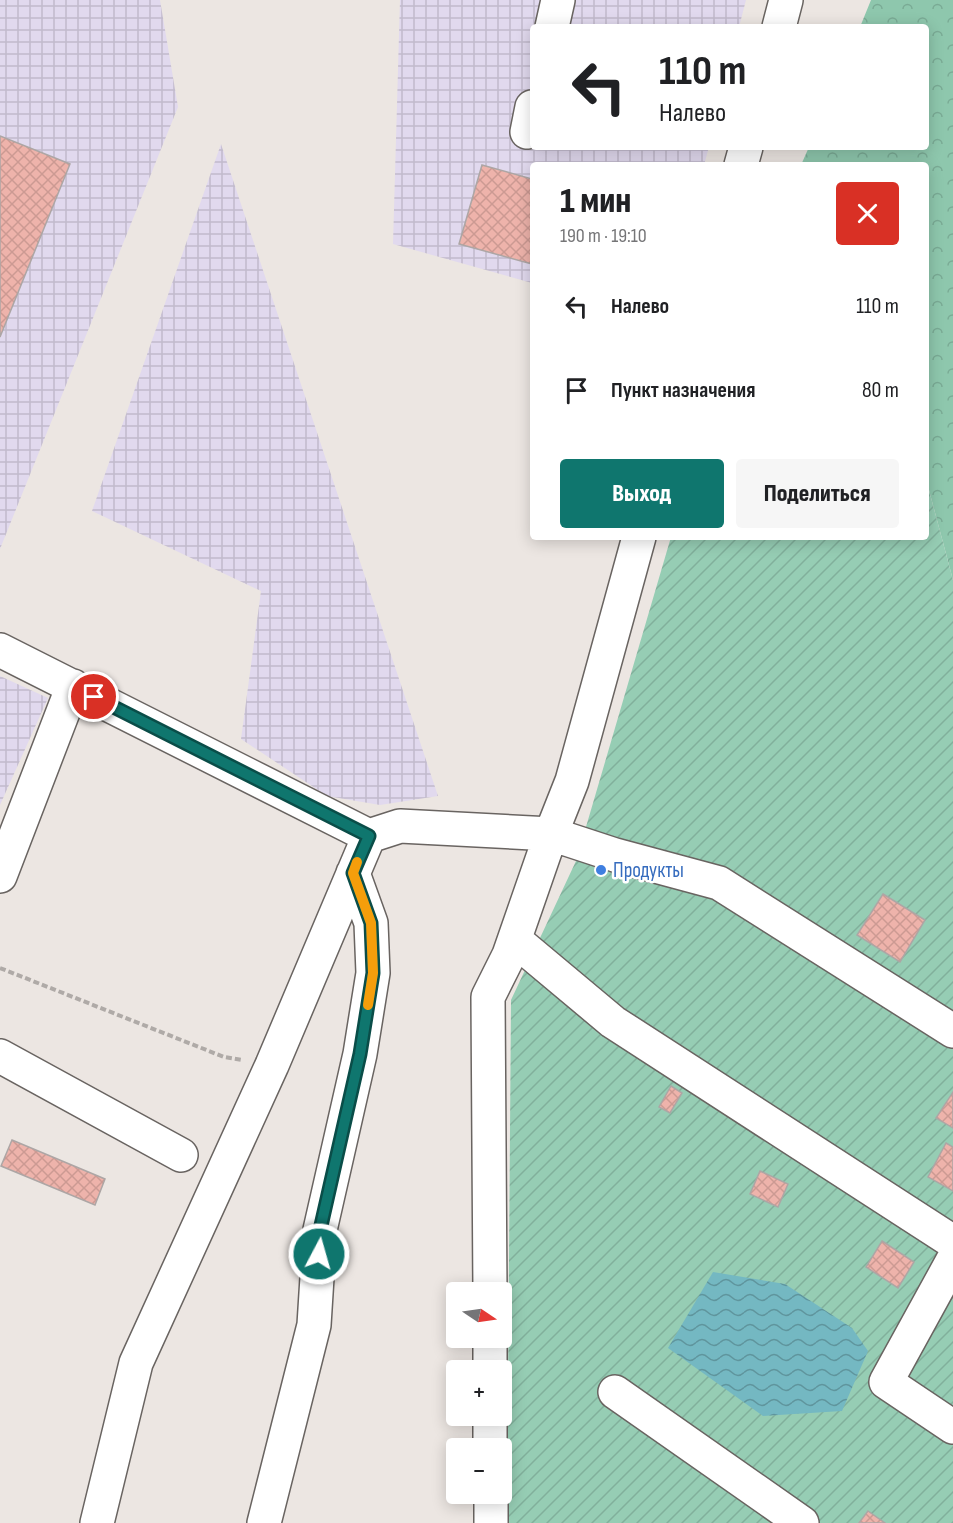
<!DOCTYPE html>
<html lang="ru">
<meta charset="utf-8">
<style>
body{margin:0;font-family:"Sofia Sans Condensed",sans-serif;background:#f6f6f6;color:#202124;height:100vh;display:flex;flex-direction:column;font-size:22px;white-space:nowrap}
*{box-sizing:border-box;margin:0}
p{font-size:20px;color:#757577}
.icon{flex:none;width:33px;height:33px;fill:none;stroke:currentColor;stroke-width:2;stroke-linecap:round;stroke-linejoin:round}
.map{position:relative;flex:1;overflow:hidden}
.panel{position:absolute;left:530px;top:162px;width:399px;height:378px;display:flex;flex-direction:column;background:#fff;border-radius:6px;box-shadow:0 3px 15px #0003}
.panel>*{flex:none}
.guide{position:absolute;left:530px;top:24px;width:399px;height:126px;border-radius:6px;box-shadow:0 3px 15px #0003;background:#fff;color:#202124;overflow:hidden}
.needle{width:39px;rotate:103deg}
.fabs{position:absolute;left:446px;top:1282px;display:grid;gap:12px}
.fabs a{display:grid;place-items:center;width:66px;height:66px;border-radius:6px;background:#fff;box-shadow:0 3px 15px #0003;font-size:30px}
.pin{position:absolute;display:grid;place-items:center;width:51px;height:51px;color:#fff;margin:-26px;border:3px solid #fff;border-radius:50%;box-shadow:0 2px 6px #0007}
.me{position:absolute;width:66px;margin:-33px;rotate:6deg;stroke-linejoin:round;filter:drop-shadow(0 0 4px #0008)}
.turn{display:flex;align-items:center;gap:21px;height:126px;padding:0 30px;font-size:27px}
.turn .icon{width:78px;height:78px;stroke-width:2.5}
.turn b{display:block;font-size:42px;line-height:51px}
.round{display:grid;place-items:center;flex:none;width:63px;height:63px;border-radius:6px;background:#f6f6f6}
.head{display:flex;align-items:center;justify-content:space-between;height:102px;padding:0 30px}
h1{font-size:36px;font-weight:800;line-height:45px}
.cta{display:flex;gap:12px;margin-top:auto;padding:12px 30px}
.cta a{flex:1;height:69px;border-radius:6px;background:#0f766e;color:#fff;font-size:24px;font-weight:800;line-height:69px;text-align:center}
.cta a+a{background:#f6f6f6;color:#202124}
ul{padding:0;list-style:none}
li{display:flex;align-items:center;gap:18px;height:84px;padding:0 30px}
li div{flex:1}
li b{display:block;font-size:22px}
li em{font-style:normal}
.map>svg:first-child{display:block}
.industrial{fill:url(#industrial-grid)}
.forest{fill:url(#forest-crowns)}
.garden{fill:url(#garden-furrows)}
.water{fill:url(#water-waves)}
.building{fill:url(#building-cross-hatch);stroke:#ada6a5;stroke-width:1.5}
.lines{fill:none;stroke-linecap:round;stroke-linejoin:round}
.minor-casing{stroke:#696461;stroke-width:36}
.path{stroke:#afaaa7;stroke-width:4;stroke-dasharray:6 3;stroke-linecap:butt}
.minor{stroke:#fff;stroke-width:33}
.route-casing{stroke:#0a4d48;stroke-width:15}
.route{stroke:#0f766e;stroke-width:10}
.slow{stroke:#f59e0b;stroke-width:10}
.shop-dot{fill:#3f7fe0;stroke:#fff;stroke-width:2}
.labels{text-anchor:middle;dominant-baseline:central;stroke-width:5;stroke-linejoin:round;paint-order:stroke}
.shop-label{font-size:21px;fill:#366cbe;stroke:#fff;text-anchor:start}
</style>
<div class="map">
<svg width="953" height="1523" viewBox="0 0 953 1523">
<defs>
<pattern id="industrial-grid" width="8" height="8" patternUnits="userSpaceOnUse" patternTransform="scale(1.5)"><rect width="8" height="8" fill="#e1d9ee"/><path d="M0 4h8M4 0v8" fill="none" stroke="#c1bacc"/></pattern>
<pattern id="forest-crowns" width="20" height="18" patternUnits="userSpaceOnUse" patternTransform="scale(1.5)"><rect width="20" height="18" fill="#8ec7ad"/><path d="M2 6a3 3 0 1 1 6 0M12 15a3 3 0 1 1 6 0" fill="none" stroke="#7aab95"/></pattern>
<pattern id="garden-furrows" width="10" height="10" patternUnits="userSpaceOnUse" patternTransform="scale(1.5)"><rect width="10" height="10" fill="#96cdb4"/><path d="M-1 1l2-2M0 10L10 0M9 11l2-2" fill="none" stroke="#81b09b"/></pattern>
<pattern id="water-waves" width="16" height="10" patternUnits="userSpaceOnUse" patternTransform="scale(1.5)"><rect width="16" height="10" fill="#74b8c2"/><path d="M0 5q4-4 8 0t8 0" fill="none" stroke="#5f959d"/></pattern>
<pattern id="building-cross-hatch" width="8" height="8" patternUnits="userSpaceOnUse" patternTransform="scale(1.5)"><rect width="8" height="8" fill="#eeb3ab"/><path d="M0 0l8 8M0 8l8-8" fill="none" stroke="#cc9a93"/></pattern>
</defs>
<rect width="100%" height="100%" fill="#ece6e2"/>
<!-- industrial -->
<path class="industrial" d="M0 0H160L178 107 0 549Z
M400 0H746L739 27H532V147H709L704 165H532V283L393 244Z
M221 144 438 796 380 805 327 796 241 739 261 591 92 511Z
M0 676 48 698 0 805Z"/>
<!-- forest -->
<path class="forest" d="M871 0H953V580L929 490 926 487V165H801L809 147H926V27H860Z"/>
<!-- garden -->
<path class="garden" d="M926 487 929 490 953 580V1523H507L511 1000 576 861 671 537H926Z"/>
<!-- water -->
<path class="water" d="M713 1272 785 1284 852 1328 868 1351 842 1411 763 1416 668 1348Z"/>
<!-- building -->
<path class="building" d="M0 136 70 164 0 337Z
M482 165 532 179V264L459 244Z
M883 894 925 920 900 962 857 935Z
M671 1086 682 1093 670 1113 659 1107Z
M953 1092V1128L936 1118Z
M12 1140 105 1179 95 1205 1 1166Z
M946 1143 953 1147V1191L928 1177Z
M760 1171 788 1184 778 1207 750 1194Z
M882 1241 914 1262 898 1288 866 1267Z
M868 1511 885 1523H859Z"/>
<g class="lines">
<defs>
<path id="minor" d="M552 27 558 0
M779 27 786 0
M527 132 532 107
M741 165 746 147
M0 650 369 836 400 826 551 834 615 855 719 883 953 1031
M0 876 73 686
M515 940 613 1022 953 1242
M0 1056 181 1155
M953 1260 886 1382 953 1427
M490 1293 488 997 509 955 551 834 572 781 639 537
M490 1338V1371
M615 1392 802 1523
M490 1416V1449
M491 1494V1523
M97 1523 136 1363 272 1065 369 836
M264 1523 314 1325 320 1230 360 1054 373 973 371 923 353 873"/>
</defs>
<!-- minor casing -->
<use href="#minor" class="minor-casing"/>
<!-- path -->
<path class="path" d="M0 968 224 1057 242 1060"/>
<!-- minor -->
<use href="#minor" class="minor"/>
</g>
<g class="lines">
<defs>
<path id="route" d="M94 697 369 836 353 873 371 923 373 973 360 1054 320 1230 319 1254"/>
</defs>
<!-- route casing -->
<use href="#route" class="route-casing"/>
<!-- route -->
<use href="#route" class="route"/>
<!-- slow -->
<path class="slow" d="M357 862 353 873 371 923 373 973 368 1005"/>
</g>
<!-- markers -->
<circle class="shop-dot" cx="601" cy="870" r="6"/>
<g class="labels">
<!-- shop labels -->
<g class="shop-label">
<text x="613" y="870">Продукты</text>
</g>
</g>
</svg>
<div class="fabs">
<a><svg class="needle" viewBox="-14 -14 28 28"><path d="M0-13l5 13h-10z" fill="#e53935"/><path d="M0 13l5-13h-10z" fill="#757577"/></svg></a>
<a>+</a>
<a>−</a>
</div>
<div class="pin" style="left:94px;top:697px;background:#d93025"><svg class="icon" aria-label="arrive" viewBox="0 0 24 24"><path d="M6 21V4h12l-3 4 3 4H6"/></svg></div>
<svg class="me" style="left:319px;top:1254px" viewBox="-20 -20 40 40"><circle r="17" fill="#0f766e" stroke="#fff" stroke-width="3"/><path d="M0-11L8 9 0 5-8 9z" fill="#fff"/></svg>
<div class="guide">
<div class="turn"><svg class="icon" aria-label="left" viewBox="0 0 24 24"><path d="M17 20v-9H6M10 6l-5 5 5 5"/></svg><div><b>110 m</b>Налево</div></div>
</div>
<section class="panel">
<div class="head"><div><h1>1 мин</h1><p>190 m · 19:10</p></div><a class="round" style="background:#d93025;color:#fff"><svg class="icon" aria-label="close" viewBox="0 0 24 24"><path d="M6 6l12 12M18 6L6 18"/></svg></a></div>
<ul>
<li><svg class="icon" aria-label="left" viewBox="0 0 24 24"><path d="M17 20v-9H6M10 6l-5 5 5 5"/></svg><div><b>Налево</b></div><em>110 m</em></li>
<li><svg class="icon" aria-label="arrive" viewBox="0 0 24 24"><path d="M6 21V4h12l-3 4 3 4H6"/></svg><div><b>Пункт назначения</b></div><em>80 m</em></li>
</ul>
<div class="cta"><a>Выход</a><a>Поделиться</a></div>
</section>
</div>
